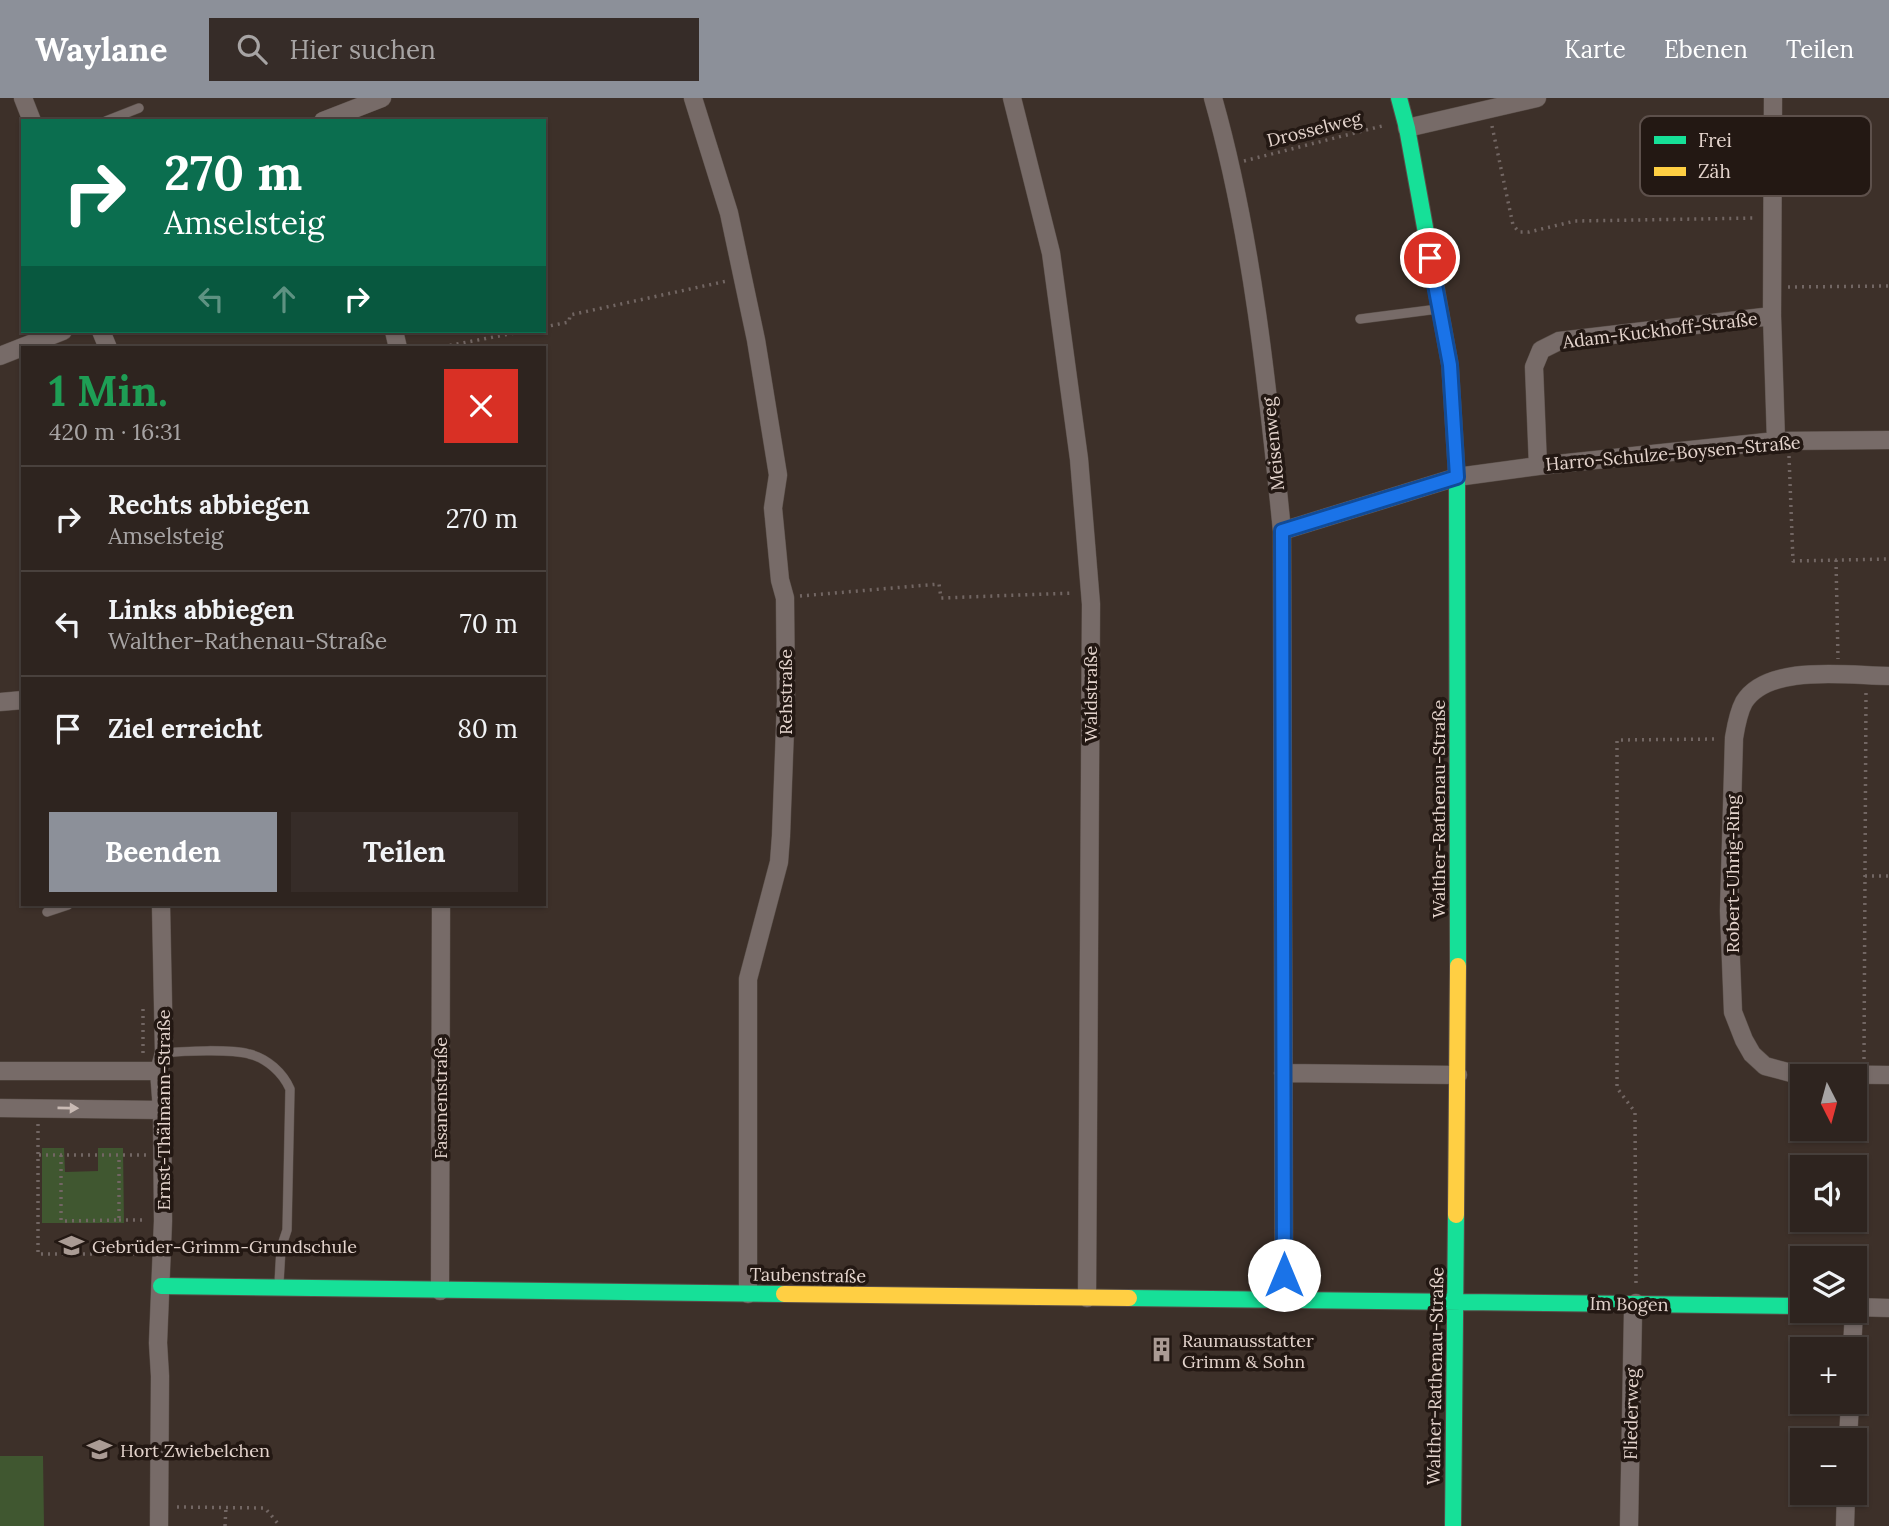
<!DOCTYPE html>
<html lang="de">
<meta charset="utf-8">
<style>
body{margin:0;font-family:Lora,serif;background:#362c28;color:#f1f3f6;height:100vh;display:flex;flex-direction:column;font-size:26px;white-space:nowrap}
*{box-sizing:border-box;margin:0}
p{font-size:23px;color:#a7a4a4}
.icon{flex:none;width:38px;height:38px;fill:none;stroke:currentColor;stroke-width:2;stroke-linecap:round;stroke-linejoin:round}
.map{position:relative;flex:1;overflow:hidden}
.sheet{position:absolute;left:21px;top:248px;width:525px;height:560px;display:flex;flex-direction:column;background:#2e241f;border-radius:0px;box-shadow:0 2px 5px #0004,0 0 0 2px #49413d}
.sheet>*{flex:none}
.top-card{position:absolute;left:21px;top:21px;width:525px;height:214px;border-radius:0px;box-shadow:0 2px 5px #0004,0 0 0 2px #49413d;background:#0b6e4f;color:#fff;overflow:hidden}
.needle{width:46px;rotate:174deg}
.controls{position:absolute;left:1790px;top:966px;display:grid;gap:14px}
.controls a{display:grid;place-items:center;width:77px;height:77px;border-radius:0px;background:#2e241f;box-shadow:0 2px 5px #0004,0 0 0 2px #49413d;font-size:35px}
.pin{position:absolute;display:grid;place-items:center;width:60px;height:60px;color:#fff;margin:-30px;border:4px solid #fff;border-radius:50%;box-shadow:0 2px 7px #0007}
.me{position:absolute;width:77px;margin:-38px;rotate:0deg;stroke-linejoin:round;filter:drop-shadow(0 0 5px #0008)}
.turn{display:flex;align-items:center;gap:24px;height:147px;padding:0 28px;font-size:32px}
.turn .icon{width:91px;height:91px;stroke-width:2.5}
.turn b{display:block;font-size:49px;line-height:60px}
.lanes{display:flex;align-items:center;height:66px;padding:0 28px;background:#0003;justify-content:center;gap:35px;direction:ltr}
.lanes .off{opacity:.35}
.round{display:grid;place-items:center;flex:none;width:74px;height:74px;border-radius:0px;background:#362c28}
.overview{display:flex;align-items:center;justify-content:space-between;height:119px;padding:0 28px}
h1{font-size:42px;font-weight:800;line-height:52px;color:#1e9e55}
.action{display:flex;gap:14px;margin-top:auto;padding:14px 28px}
.action a{flex:1;height:80px;border-radius:0px;background:#8c9099;color:#fff;font-size:28px;font-weight:800;line-height:80px;text-align:center}
.action a+a{background:#362c28;color:#f1f3f6}
ul{padding:0;list-style:none}
li{display:flex;align-items:center;gap:21px;height:105px;padding:0 28px;border-top:2px solid #49413d}
li div{flex:1}
li b{display:block;font-size:26px}
li em{font-style:normal}
header{display:flex;align-items:center;gap:42px;box-sizing:border-box;height:98px;padding:0 35px;background:#8c9099;color:#fff}
header strong{font-size:33px}
nav{display:flex;gap:38px;margin-inline-start:auto;font-size:24px}
.search{width:490px;height:63px;background:#362c28;display:flex;align-items:center;gap:18px;box-sizing:border-box;padding:0 24px;border-radius:0px;color:#a7a4a4;font-size:26px}
.map>svg:first-child{display:block}
.green{fill:#405730}
.lines{fill:none;stroke-linecap:round;stroke-linejoin:round}
.lane-casing{stroke:#594e48;stroke-width:10}
.street-casing{stroke:#594e48;stroke-width:19}
.fast-casing{stroke:#594e48;stroke-width:18}
.slow-casing{stroke:#594e48;stroke-width:18}
.path{stroke:#726663;stroke-width:3.5;stroke-dasharray:2 5;stroke-linecap:butt}
.lane{stroke:#776b68;stroke-width:9}
.street{stroke:#776b68;stroke-width:18}
.fast{stroke:#16e098;stroke-width:16}
.slow{stroke:#ffcf43;stroke-width:16}
.oneway{fill:#c9bab4}
.route-casing{stroke:#114b97;stroke-width:18}
.route{stroke:#1a73e8;stroke-width:12}
.labels{text-anchor:middle;dominant-baseline:central;stroke-width:7;stroke-linejoin:round;paint-order:stroke}
.street-label{font-size:18px;fill:#e4d4cd;stroke:#231813}
.poi-label{font-size:18px;fill:#e4d4cd;stroke:#231813;text-anchor:start}
.key{fill:#231813;stroke:#5d504b;stroke-width:2}
.key-label{font-size:19px;fill:#e4d4cd}
</style>
<header>
<strong>Waylane</strong>
<div class="search"><svg class="icon" aria-label="search" viewBox="0 0 24 24"><circle cx="10" cy="10" r="6"/><path d="M15 15l6 6"/></svg>Hier suchen</div>
<nav><a>Karte</a><a>Ebenen</a><a>Teilen</a></nav>
</header>
<div class="map">
<svg width="1889" height="1428" viewBox="0 0 1889 1428">
<rect width="100%" height="100%" fill="#3d3029"/>
<!-- green -->
<path class="green" d="M42 1050H64L65 1074 98 1073V1050H123L124 1125H42Z
M0 1358H43L44 1428H0Z"/>
<g class="lines">
<defs>
<path id="lane" d="M106 23 139 10
M1360 221 1438 211
M47 814 68 807
M164 955C184 953 230 951 249 956 267 960 283 975 290 991L287 1132 281 1150 279 1185"/>
<path id="street" d="M23 0 32 23
M693 0 729 115 756 242 778 377 773 410 780 482 785 500 786 603 781 738 779 764 748 881V1196
M1012 0 1051 155 1079 361 1091 506 1087 1200
M1213 0C1252 137 1268 291 1282 433L1284 1202
M1773 0 1772 218 1776 343
M323 23 382 0
M1407 30 1537 0
M101 233 108 250
M394 233 398 250
M0 258 63 233
M1538 368 1534 269 1541 252 1559 243 1772 218
M1282 433 1457 379 1538 368 1776 343 1889 342
M1889 578C1850 578 1768 565 1744 604 1738 615 1736 628 1734 640L1729 813 1733 914 1744 942 1752 956 1765 968 1795 976 1889 977
M0 604 23 602
M0 973H159
M1283 975 1458 977
M0 1010 162 1012
M440 1193 441 807
M1855 1209 1889 1210
M1852 1251 1854 1213
M1848 1342 1850 1304
M159 1428 160 1278 158 1245 163 1123 162 1012 159 973 164 955 161 807
M1629 1428 1633 1214 1636 1205
M1845 1428 1846 1395"/>
<path id="fast" d="M1399 0 1407 30 1450 267 1457 379 1458 868
M161 1188 784 1196
M1129 1200 1802 1208
M1453 1428 1456 1117"/>
<path id="slow" d="M1456 1117 1458 868
M784 1196 1129 1200"/>
</defs>
<!-- lane casing -->
<use href="#lane" class="lane-casing"/>
<!-- street casing -->
<use href="#street" class="street-casing"/>
<!-- fast casing -->
<use href="#fast" class="fast-casing"/>
<!-- slow casing -->
<use href="#slow" class="slow-casing"/>
<!-- path -->
<path class="path" d="M1492 28 1513 127 1519 134H1529L1575 123 1757 120
M1244 63 1386 27
M1788 189 1889 188
M544 229 569 224 570 217 727 183
M436 250 525 233
M1789 358 1793 463 1889 461
M1836 462 1838 561
M800 498 939 486 941 500 1073 495
M1865 778H1889
M143 955V907
M1864 961 1866 594
M38 1026V1057
M61 1057V1123L119 1122V1057
M146 1057H38V1156H146
M119 1122H145
M1636 1185 1635 1014 1617 990V642L1718 641
M177 1409 265 1410 280 1428
M225 1428 226 1409"/>
<!-- lane -->
<use href="#lane" class="lane"/>
<!-- street -->
<use href="#street" class="street"/>
<!-- fast -->
<use href="#fast" class="fast"/>
<!-- slow -->
<use href="#slow" class="slow"/>
</g>
<!-- one-way arrows -->
<defs><path id="oneway-solid" d="M-6-.8H1V-3.2L6.5 0L1 3.2V.8H-6Z" transform="scale(1.75)"/></defs>
<use class="oneway" href="#oneway-solid" transform="translate(68 1010) rotate(1)"/>
<g class="lines">
<defs>
<path id="route" d="M1284 1177 1282 433 1457 379 1450 267 1430 160"/>
</defs>
<!-- route casing -->
<use href="#route" class="route-casing"/>
<!-- route -->
<use href="#route" class="route"/>
</g>
<!-- icons -->
<defs>
<symbol id="school-bare" viewBox="-9 -9 18 18"><path d="M0-5L7-2L0 1L-7-2ZM-4 1L0 2.5L4 1V4Q0 6-4 4Z" fill="#aa9b94" stroke="#231813" stroke-width="2.5" paint-order="stroke"/></symbol>
<symbol id="building-bare" viewBox="-9 -9 18 18"><path d="M-4-6H4V6H1V3H-1V6H-4ZM-2.5-4.3h1.7v1.8h-1.7ZM.8-4.3h1.7v1.8H.8ZM-2.5-1h1.7V.8h-1.7ZM.8-1h1.7V.8H.8Z" fill="#aa9b94" stroke="#231813" stroke-width="2.5" paint-order="stroke"/></symbol>
</defs>
<g fill-rule="evenodd">
<use href="#school-bare" x="54" y="1130" width="35" height="35"/>
<use href="#building-bare" x="1144" y="1234" width="35" height="35"/>
<use href="#school-bare" x="82" y="1334" width="35" height="35"/>
</g>
<g class="labels">
<!-- street labels -->
<g class="street-label">
<text transform="translate(1314 31) rotate(-14)">Drosselweg</text>
<text transform="translate(1660 232) rotate(-7)">Adam-Kuckhoff-Straße</text>
<text transform="translate(1273 346) rotate(-96)">Meisenweg</text>
<text transform="translate(1673 355) rotate(-5)">Harro-Schulze-Boysen-Straße</text>
<text transform="translate(785 594) rotate(-90)">Rehstraße</text>
<text transform="translate(1090 596) rotate(-90)">Waldstraße</text>
<text transform="translate(1438 711) rotate(-90)">Walther-Rathenau-Straße</text>
<text transform="translate(1732 776) rotate(-90)">Robert-Uhrig-Ring</text>
<text transform="translate(440 1000) rotate(-90)">Fasanenstraße</text>
<text transform="translate(163 1012) rotate(-90)">Ernst-Thälmann-Straße</text>
<text transform="translate(808 1177) rotate(1)">Taubenstraße</text>
<text transform="translate(1629 1206) rotate(1)">Im Bogen</text>
<text transform="translate(1435 1278) rotate(-89)">Walther-Rathenau-Straße</text>
<text transform="translate(1631 1316) rotate(-89)">Fliederweg</text>
</g>
<!-- poi labels -->
<g class="poi-label">
<text x="92" y="1148">Gebrüder-Grimm-Grundschule</text>
<text x="1182" y="1242">Raumausstatter<tspan x="1182" dy="21">Grimm &amp; Sohn</tspan></text>
<text x="120" y="1352">Hort Zwiebelchen</text>
</g>
</g>
<!-- legend -->
<rect x="1640" y="18" width="231" height="80" rx="10" class="key"/>
<rect x="1654" y="38" width="32" height="8" fill="#16e098"/>
<rect x="1654" y="69" width="32" height="9" fill="#ffcf43"/>
<g class="key-label">
<text x="1698" y="49">Frei</text>
<text x="1698" y="80">Zäh</text>
</g>
</svg>
<div class="controls">
<a><svg class="needle" viewBox="-14 -14 28 28"><path d="M0-13l5 13h-10z" fill="#e53935"/><path d="M0 13l5-13h-10z" fill="#a7a4a4"/></svg></a>
<a><svg class="icon" aria-label="sound" viewBox="0 0 24 24"><path d="M4 9h4l5-4v14l-5-4H4zM17 9q2 3 0 6"/></svg></a>
<a><svg class="icon" aria-label="layers" viewBox="0 0 24 24"><path d="M12 4l9 5-9 5-9-5zM3 14l9 5 9-5"/></svg></a>
<a>+</a>
<a>−</a>
</div>
<div class="pin" style="left:1430px;top:160px;background:#d93025"><svg class="icon" aria-label="arrive" viewBox="0 0 24 24"><path d="M6 21V4h12l-3 4 3 4H6"/></svg></div>
<svg class="me" style="left:1284px;top:1177px" viewBox="-20 -20 40 40"><circle r="19" fill="#fff"/><path d="M0-13L10 11 0 6-10 11z" fill="#1a73e8"/></svg>
<div class="top-card">
<div class="turn"><svg class="icon" aria-label="right" viewBox="0 0 24 24"><path d="M7 20v-9h11M14 6l5 5-5 5"/></svg><div><b>270 m</b>Amselsteig</div></div>
<div class="lanes"><svg class="icon off" aria-label="left" viewBox="0 0 24 24"><path d="M17 20v-9H6M10 6l-5 5 5 5"/></svg><svg class="icon off" aria-label="ahead" viewBox="0 0 24 24"><path d="M12 20V5M6 11l6-6 6 6"/></svg><svg class="icon" aria-label="right" viewBox="0 0 24 24"><path d="M7 20v-9h11M14 6l5 5-5 5"/></svg></div>
</div>
<section class="sheet">
<div class="overview"><div><h1>1 Min.</h1><p>420 m · 16:31</p></div><a class="round" style="background:#d93025;color:#fff"><svg class="icon" aria-label="close" viewBox="0 0 24 24"><path d="M6 6l12 12M18 6L6 18"/></svg></a></div>
<ul>
<li><svg class="icon" aria-label="right" viewBox="0 0 24 24"><path d="M7 20v-9h11M14 6l5 5-5 5"/></svg><div><b>Rechts abbiegen</b><p>Amselsteig</p></div><em>270 m</em></li>
<li><svg class="icon" aria-label="left" viewBox="0 0 24 24"><path d="M17 20v-9H6M10 6l-5 5 5 5"/></svg><div><b>Links abbiegen</b><p>Walther-Rathenau-Straße</p></div><em>70 m</em></li>
<li><svg class="icon" aria-label="arrive" viewBox="0 0 24 24"><path d="M6 21V4h12l-3 4 3 4H6"/></svg><div><b>Ziel erreicht</b></div><em>80 m</em></li>
</ul>
<div class="action"><a>Beenden</a><a>Teilen</a></div>
</section>
</div>
